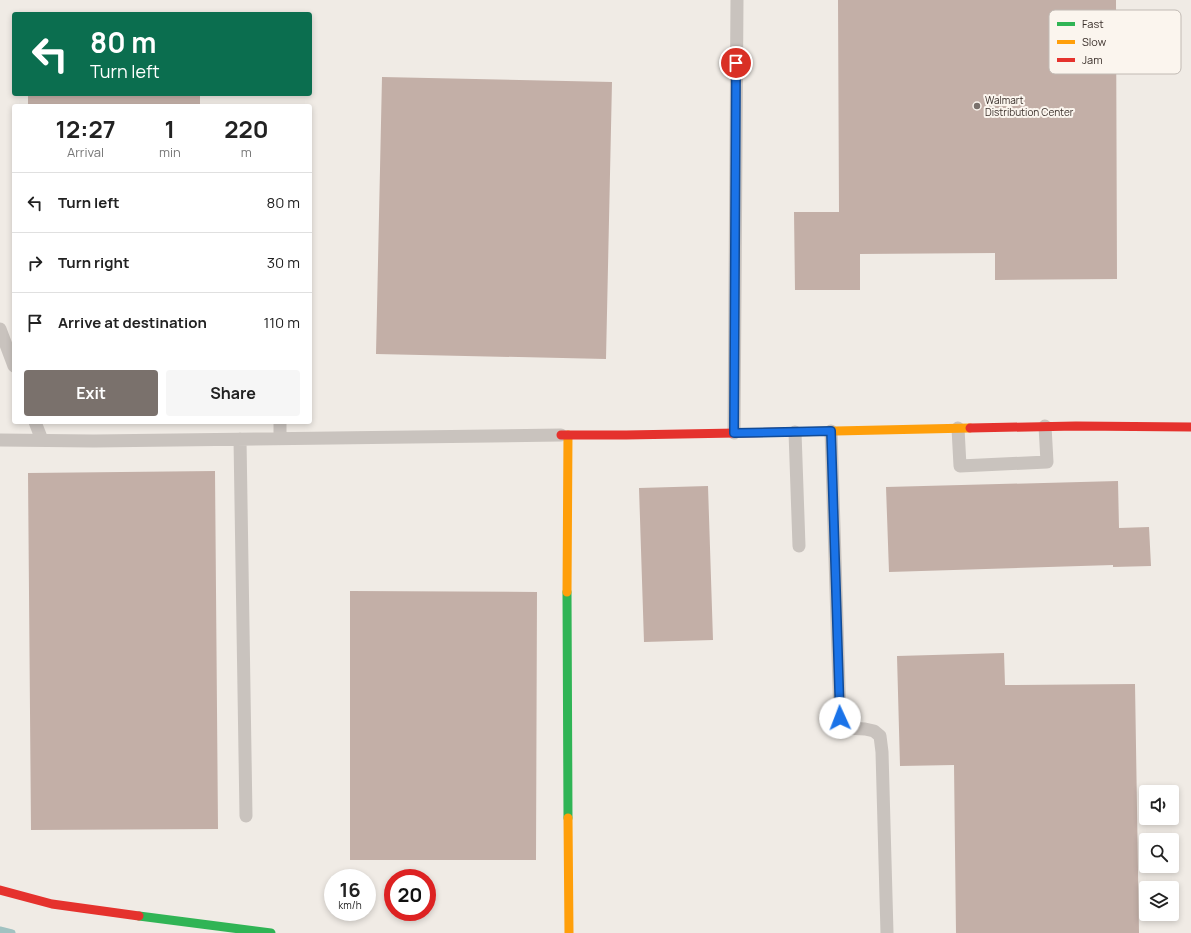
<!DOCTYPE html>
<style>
body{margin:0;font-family:Manrope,sans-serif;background:#f6f6f6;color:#222;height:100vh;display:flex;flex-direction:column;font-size:15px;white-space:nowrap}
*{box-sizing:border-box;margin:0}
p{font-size:13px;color:#767676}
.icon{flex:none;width:22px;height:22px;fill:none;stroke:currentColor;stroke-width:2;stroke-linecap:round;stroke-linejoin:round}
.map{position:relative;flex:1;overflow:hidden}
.drawer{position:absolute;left:12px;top:104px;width:300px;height:320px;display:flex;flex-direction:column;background:#fff;border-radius:4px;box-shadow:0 2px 6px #0003}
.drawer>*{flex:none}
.top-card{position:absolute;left:12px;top:12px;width:300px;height:84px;border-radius:4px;box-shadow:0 2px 6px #0003;background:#0b6e4f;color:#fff;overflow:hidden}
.tools{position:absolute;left:1139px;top:785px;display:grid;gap:8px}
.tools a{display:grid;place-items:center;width:40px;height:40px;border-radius:4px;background:#fff;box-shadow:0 2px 6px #0003;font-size:20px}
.speed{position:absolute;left:324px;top:869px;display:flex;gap:8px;font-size:20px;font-weight:700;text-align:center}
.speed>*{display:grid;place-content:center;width:52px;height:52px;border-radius:50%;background:#fff;box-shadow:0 2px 6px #0003;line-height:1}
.speed small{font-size:10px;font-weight:400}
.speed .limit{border:6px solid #d22;background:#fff;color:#111}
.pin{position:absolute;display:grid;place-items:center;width:34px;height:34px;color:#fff;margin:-17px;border:2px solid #fff;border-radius:50%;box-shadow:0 1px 4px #0007}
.me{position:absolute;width:44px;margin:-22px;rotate:358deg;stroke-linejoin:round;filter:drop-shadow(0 0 3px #0008)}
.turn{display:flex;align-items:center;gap:14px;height:84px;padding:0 12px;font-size:18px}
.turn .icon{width:52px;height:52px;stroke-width:2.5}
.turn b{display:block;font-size:28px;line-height:34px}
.eta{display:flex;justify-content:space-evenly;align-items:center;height:68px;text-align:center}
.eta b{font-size:24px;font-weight:700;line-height:28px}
.cta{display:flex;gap:8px;margin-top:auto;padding:8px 12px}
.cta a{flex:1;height:46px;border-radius:4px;background:#7a716c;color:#fff;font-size:16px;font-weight:700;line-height:46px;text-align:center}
.cta a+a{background:#f6f6f6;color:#222}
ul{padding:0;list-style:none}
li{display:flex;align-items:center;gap:12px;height:60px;padding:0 12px;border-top:1px solid #e0e0e0}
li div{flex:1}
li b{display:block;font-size:15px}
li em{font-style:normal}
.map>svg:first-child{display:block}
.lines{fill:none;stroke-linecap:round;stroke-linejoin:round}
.stream{stroke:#a1c2c1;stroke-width:7}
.building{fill:#c3afa7}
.lane{stroke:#c9c3be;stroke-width:13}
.fast{stroke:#30b455;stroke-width:9}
.slow{stroke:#ff9f0a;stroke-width:9}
.jam{stroke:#e5322d;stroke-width:9}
.route-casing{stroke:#114b97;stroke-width:10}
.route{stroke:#1a73e8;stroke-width:7}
.poi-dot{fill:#7a716c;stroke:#fbf5ee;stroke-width:1.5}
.labels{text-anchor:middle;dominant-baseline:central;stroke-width:4;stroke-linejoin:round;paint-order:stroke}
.poi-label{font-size:10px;fill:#3b302b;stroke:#fbf5ee;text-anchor:start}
.key{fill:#fbf5ee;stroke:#c1bab4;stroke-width:1}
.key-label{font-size:11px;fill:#3b302b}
</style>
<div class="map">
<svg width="1191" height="933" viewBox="0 0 1191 933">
<rect width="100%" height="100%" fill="#f0ebe5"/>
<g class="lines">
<!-- stream -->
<path class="stream" d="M0 930 12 933"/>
</g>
<!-- building -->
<path class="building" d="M838 0H1116L1117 279 995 280V253L860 254V290H795L794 212H839Z
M382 77 612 82 606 359 376 354Z
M28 94H200V106H28Z
M215 471 218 829 31 830 28 473Z
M1118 481 1119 528 1149 527 1151 566 1113 567V565L889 572 886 487Z
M708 486 713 640 644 642 639 488Z
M350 591 537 592 536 860H350Z
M1004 653 1005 685 1135 684 1139 933H956L954 765 900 766 897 656Z"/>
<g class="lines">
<!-- lane -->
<path class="lane" d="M0 329 14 366
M35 422 42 440
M280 422V438
M958 428 960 466 1047 462 1045 426
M831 431 840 718 842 725 846 728 865 729 874 731 880 736 882 752 887 933
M795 432 799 546
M734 433 737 0
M240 439 246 816
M0 440 94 441 561 435"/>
<!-- fast -->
<path class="fast" d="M567 592 568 818
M139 916 271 933"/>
<!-- slow -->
<path class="slow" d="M791 432 970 428
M567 592 568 435
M568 818 569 933"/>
<!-- jam -->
<path class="jam" d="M970 428 1076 426 1191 427
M561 435H626L791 432
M0 890 52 904 139 916"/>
</g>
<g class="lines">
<defs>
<path id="route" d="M736 63 734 433 831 431 840 718"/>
</defs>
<!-- route casing -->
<use href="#route" class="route-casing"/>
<!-- route -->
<use href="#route" class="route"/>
</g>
<!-- markers -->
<circle class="poi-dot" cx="977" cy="106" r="4"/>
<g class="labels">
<!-- poi labels -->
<g class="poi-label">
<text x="985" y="100">Walmart<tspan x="985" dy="12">Distribution Center</tspan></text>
</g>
</g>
<!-- legend -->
<rect x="1049" y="10" width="132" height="64" rx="6" class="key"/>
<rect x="1057" y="22" width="18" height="4" fill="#30b455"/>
<rect x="1057" y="40" width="18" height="4" fill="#ff9f0a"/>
<rect x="1057" y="58" width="18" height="4" fill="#e5322d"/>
<g class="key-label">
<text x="1082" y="28">Fast</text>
<text x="1082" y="46">Slow</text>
<text x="1082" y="64">Jam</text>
</g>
</svg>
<div class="tools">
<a><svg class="icon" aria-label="sound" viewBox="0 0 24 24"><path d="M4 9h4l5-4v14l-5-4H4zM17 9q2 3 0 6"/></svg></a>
<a><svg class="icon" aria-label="search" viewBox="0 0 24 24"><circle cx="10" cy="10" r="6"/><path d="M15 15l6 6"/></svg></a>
<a><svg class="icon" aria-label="layers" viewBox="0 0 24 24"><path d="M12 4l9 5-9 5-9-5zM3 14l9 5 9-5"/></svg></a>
</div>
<div class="speed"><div>16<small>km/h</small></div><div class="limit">20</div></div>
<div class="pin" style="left:736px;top:63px;background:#d93025"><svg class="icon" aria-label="arrive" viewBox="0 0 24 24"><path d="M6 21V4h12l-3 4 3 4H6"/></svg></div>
<svg class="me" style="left:840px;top:718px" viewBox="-20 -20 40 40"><circle r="19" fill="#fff"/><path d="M0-13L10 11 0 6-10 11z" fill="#1a73e8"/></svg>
<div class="top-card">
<div class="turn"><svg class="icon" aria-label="left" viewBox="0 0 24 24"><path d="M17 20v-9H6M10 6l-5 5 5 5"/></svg><div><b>80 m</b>Turn left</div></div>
</div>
<section class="drawer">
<div class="eta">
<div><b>12:27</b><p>Arrival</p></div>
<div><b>1</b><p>min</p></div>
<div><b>220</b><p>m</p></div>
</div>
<ul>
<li><svg class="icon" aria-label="left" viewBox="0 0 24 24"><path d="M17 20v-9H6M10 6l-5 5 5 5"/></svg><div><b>Turn left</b></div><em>80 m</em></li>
<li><svg class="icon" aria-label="right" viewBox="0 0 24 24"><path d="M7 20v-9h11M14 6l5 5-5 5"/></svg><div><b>Turn right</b></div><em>30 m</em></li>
<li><svg class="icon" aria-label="arrive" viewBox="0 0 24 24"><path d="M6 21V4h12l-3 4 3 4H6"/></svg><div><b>Arrive at destination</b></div><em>110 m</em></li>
</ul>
<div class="cta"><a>Exit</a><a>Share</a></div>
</section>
</div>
